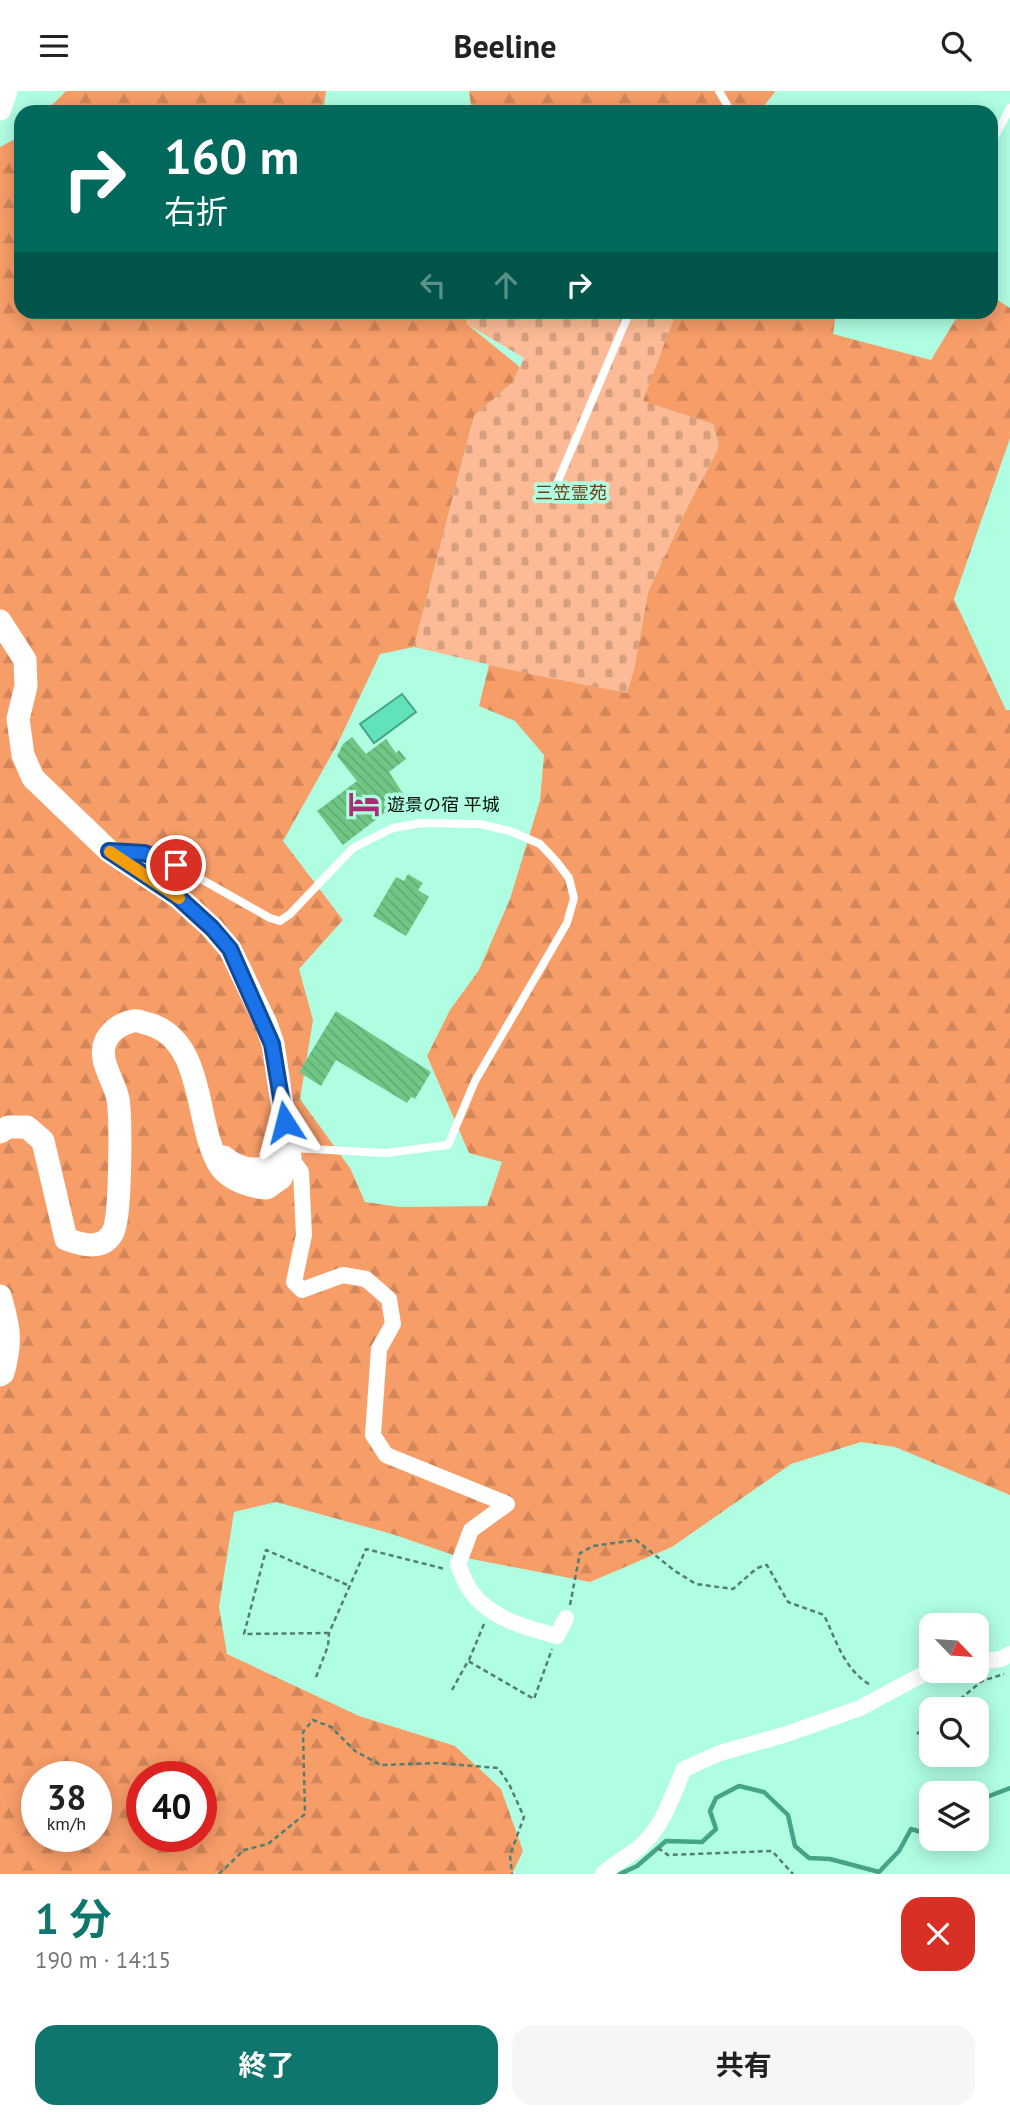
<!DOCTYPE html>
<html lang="ja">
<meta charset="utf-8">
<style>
body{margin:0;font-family:"PT Sans","Noto Sans JP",sans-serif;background:#f6f6f6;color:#222;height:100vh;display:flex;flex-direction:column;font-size:26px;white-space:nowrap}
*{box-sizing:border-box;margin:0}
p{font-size:23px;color:#767676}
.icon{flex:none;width:38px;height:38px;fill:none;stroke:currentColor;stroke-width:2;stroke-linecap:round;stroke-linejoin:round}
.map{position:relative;height:1783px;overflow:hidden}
.drawer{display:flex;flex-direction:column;background:#fff;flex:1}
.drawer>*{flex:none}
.top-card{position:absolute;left:14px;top:14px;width:984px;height:214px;border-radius:21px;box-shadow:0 4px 18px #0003;background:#00695c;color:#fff;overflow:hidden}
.needle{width:46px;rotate:115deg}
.controls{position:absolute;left:919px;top:1522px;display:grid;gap:14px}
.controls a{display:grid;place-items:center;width:70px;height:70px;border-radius:14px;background:#fff;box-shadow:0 4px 18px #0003;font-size:35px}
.speed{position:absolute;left:21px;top:1670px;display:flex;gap:14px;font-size:35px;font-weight:700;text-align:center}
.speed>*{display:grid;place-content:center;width:91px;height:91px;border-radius:50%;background:#fff;box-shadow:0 4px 18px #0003;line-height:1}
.speed small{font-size:18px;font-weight:400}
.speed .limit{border:10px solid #d22;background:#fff;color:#111}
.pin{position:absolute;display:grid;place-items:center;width:60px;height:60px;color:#fff;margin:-30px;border:4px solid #fff;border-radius:50%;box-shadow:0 2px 7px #0007}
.me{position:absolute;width:77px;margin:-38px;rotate:351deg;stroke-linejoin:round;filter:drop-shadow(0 0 5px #0008)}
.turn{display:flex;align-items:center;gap:24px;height:147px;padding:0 35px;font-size:32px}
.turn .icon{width:91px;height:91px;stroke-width:2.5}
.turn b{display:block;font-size:49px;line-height:60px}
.lanes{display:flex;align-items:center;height:66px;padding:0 35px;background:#0003;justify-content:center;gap:35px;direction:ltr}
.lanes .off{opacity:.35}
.round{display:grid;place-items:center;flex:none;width:74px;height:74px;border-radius:21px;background:#f6f6f6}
.summary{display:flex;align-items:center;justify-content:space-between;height:119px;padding:0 35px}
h1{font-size:42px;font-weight:700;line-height:52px;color:#0f766e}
.cta{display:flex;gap:14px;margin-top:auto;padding:14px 35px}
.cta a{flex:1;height:80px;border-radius:21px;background:#0f766e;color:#fff;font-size:28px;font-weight:700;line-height:80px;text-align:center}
.cta a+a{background:#f6f6f6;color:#222}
header{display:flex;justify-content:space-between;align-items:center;height:91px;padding:0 35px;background:#fff;font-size:32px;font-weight:700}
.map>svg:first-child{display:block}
.forest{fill:url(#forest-firs);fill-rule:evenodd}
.cemetery{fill:url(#cemetery-stones)}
.water{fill:#62e2bb;stroke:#45a386;stroke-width:2}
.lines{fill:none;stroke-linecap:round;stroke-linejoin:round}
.stream{stroke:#45a386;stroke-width:4.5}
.building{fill:url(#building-back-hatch)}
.path{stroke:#527f6f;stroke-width:2.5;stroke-dasharray:5 3.5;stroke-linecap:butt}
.lane{stroke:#fff;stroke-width:8}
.street{stroke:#fff;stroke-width:16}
.secondary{stroke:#fff;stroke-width:23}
.route-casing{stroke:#114b97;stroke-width:18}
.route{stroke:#1a73e8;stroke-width:12}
.slow{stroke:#f59e0b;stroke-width:12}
.labels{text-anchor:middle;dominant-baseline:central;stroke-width:7;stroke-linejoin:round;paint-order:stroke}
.park-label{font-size:18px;fill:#733a14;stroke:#b0fee2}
.poi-label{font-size:18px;fill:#00100a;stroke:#b0fee2;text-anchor:start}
</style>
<header><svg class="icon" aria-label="menu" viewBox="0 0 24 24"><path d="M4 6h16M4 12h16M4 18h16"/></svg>Beeline<svg class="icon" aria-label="search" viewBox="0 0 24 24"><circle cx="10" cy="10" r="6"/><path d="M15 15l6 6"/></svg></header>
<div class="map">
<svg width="1010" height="1783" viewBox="0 0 1010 1783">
<defs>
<pattern id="forest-firs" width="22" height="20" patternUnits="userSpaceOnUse" patternTransform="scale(1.75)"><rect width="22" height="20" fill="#f79d68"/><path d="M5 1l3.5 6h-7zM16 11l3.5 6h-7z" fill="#d28659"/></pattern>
<pattern id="cemetery-stones" width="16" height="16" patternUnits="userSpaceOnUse" patternTransform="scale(1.75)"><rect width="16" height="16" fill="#fcbb96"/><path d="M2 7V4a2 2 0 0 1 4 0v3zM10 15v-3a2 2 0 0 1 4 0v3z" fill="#d6a080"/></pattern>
<pattern id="building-back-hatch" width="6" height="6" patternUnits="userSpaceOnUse" patternTransform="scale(1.75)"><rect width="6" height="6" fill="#70c785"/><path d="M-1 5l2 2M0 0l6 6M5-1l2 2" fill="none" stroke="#5faa72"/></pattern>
</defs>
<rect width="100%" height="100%" fill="#b0fee2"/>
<!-- forest -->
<path class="forest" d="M66 0H326L323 21H45Z
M469 0H774L775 1 759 21H464L471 14Z
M21 45V220L464 221 467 233 520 276 512 292 474 325 414 556 380 563 337 654 283 750 343 829 299 878 313 929 300 1008 350 1077 365 1111 400 1116 487 1115 502 1071 469 1062 427 965 450 919 479 879 510 808 540 709 544 664 515 630 479 615 489 574 627 601 634 578 648 501 688 415 719 356 713 333 642 311 676 221H750L774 227 777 221H836L833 243 931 269 960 221 990 220 991 205 1010 217V347L954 508 1006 619H1010V1404L895 1356 861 1351 791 1373 672 1456 590 1491 456 1465 392 1443 276 1411 234 1421 219 1516 227 1563 359 1625 455 1655 501 1698 523 1760 512 1783H0V56ZM37 1685H96V1745H37ZM142 1685H201V1745H142Z"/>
<!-- cemetery -->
<path class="cemetery" d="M464 221H676L643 310 713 333 719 356 688 415 648 501 634 579 627 602 524 582 414 556 474 325 512 292 524 267 467 233Z"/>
<!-- water -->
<path class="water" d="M402 603 416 621 374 652 360 633Z"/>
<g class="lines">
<!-- stream -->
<path class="stream" d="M976 1717 984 1707 1010 1697
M620 1783 637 1775 666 1750 702 1751 716 1738 710 1720 716 1707 739 1695 764 1701 788 1724 795 1755 809 1767 830 1768 879 1781 899 1760 911 1738 931 1744"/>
</g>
<!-- building -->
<path class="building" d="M352 646 366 663 386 648 396 662 399 659 406 668 389 681 404 704 395 711 396 713 343 754 317 720 357 690 337 665 343 653Z
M408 783 423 792 418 799 429 806 406 845 373 825 396 786 404 790Z
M336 920 431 981 415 1008 411 1006 407 1012 336 969 321 995 299 981Z"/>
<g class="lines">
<!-- path -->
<path class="path" d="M570 1514 580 1462 593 1455 636 1449 675 1480 696 1493 733 1498 757 1477 767 1474 788 1511 824 1524C837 1551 844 1579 872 1595
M329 1542 244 1543 266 1459 350 1495
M469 1569 484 1533
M316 1586 328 1555 329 1542 366 1458 445 1478
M452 1599 468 1570 534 1608 552 1558
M947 1619 982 1590 1004 1583
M917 1643 931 1631
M658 1757 668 1764 772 1760 793 1783
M219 1783 244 1759 268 1753 305 1723 303 1641 313 1629 331 1636 355 1660 381 1674 437 1672 498 1677 509 1693 524 1726 510 1764 512 1783"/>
<!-- lane -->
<path class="lane" d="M719 0 731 21
M990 55 1010 17
M558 390 630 220
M122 761 144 762 176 774 270 827 280 830 290 823 353 757 393 737 421 732 480 733 510 740 540 753 556 770 569 787 574 807 567 832 475 990 448 1054 386 1062 292 1057"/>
<!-- street -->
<path class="street" d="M290 1066 301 1081 304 1144 294 1191 302 1199 343 1184 366 1188 389 1208 393 1233 379 1258 373 1344 386 1364 507 1413 471 1439 458 1474C462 1482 465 1492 470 1499 489 1527 526 1537 557 1545L566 1527
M976 1571 1001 1568 1010 1563
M603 1783C616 1770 631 1765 642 1754 664 1733 672 1705 684 1678L720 1662 787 1643 860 1617 931 1579"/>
<!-- secondary -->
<path class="secondary" d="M0 18 6 0
M0 530 25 569 26 595 18 628 23 664 33 687 109 760 178 806 212 837 230 858 266 933 273 953 290 1066 281 1087 267 1097C251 1096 229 1089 220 1075 194 1034 206 950 149 933 144 932 138 929 133 930 122 932 109 940 105 952 98 970 115 991 118 1008 121 1028 121 1126 113 1141 103 1160 82 1154 66 1148L43 1050 27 1036H8L0 1041
M224 1066C244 1084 277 1082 289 1057
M0 1205C9 1236 12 1250 3 1282L0 1284"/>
</g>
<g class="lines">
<defs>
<path id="route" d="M176 774 144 762 109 760 178 806 212 837 230 858 272 953 285 1031"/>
</defs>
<!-- route casing -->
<use href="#route" class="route-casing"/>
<!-- route -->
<use href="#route" class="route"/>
<!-- slow -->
<path class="slow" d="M110 761 179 807"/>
</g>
<!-- icons -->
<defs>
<symbol id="hotel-bare" viewBox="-9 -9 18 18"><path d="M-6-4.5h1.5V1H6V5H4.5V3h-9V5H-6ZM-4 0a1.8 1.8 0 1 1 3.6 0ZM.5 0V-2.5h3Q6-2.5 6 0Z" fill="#ac2974" stroke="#b0fee2" stroke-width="2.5" paint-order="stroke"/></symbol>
</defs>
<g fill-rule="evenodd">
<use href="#hotel-bare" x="342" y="691" width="44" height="44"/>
</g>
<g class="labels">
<!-- park labels -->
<g class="park-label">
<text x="571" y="401">三笠霊苑</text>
</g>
<!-- poi labels -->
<g class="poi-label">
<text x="387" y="713">遊景の宿 平城</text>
</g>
</g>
</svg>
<div class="controls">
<a><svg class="needle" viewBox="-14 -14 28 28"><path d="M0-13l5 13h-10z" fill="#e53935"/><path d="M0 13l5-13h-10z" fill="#767676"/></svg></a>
<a><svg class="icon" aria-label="search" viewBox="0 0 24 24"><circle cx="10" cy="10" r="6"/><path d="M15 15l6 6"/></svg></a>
<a><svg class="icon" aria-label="layers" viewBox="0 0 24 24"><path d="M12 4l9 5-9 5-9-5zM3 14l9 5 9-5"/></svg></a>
</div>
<div class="speed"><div>38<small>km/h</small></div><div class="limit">40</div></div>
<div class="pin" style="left:176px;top:774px;background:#d93025"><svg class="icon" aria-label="arrive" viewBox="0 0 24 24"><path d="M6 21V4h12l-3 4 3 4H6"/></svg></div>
<svg class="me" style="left:285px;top:1031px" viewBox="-20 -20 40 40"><path d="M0-17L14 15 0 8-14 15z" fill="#1a73e8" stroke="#fff" stroke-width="4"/></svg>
<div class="top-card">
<div class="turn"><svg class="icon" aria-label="right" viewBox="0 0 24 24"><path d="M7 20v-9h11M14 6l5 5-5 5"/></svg><div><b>160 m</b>右折</div></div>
<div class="lanes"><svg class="icon off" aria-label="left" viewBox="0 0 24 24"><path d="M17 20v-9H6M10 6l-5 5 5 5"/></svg><svg class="icon off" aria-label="ahead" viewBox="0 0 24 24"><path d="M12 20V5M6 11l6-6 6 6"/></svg><svg class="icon" aria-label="right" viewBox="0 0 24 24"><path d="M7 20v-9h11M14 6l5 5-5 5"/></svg></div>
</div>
</div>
<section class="drawer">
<div class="summary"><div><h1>1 分</h1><p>190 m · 14:15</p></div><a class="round" style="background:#d93025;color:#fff"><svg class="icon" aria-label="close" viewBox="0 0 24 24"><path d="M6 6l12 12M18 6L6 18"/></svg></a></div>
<div class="cta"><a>終了</a><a>共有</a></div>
</section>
